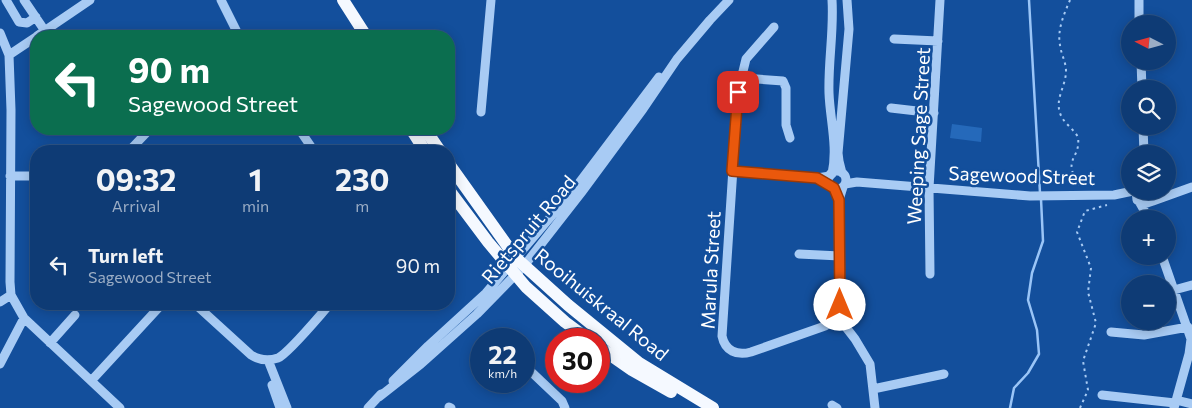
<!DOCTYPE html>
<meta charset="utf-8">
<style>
body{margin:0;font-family:Commissioner,sans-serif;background:#17427a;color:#f1f3f6;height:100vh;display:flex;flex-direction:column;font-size:19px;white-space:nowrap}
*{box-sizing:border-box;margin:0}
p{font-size:16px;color:#9badc5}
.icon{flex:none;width:28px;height:28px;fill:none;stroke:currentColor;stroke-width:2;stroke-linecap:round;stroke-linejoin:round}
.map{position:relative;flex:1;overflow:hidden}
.side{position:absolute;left:30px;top:145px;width:425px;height:165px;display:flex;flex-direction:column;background:#0e3b75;border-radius:20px;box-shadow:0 2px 12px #0003,0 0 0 1px #2e5587}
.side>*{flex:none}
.top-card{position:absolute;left:30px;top:30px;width:425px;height:105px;border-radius:20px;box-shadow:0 2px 12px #0003,0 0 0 1px #2e5587;background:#0b6e4f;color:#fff;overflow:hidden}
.needle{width:32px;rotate:276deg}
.tools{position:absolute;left:1121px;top:15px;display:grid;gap:10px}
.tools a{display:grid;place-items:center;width:55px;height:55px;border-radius:50%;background:#0e3b75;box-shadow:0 2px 12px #0003,0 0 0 1px #2e5587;font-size:25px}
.speed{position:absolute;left:470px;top:328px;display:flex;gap:10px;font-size:25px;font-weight:700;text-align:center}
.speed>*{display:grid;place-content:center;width:65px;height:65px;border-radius:50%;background:#0e3b75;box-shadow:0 2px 12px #0003,0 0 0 1px #2e5587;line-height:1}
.speed small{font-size:12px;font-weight:400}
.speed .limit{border:8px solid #d22;background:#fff;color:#111}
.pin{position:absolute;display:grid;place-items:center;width:42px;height:42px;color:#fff;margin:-21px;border-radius:10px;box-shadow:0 2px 8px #0006}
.me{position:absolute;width:55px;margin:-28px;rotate:0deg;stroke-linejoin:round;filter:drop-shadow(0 0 4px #0008)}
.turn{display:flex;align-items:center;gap:18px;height:105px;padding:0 15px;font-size:22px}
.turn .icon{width:65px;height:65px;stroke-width:2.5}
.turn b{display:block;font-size:35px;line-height:42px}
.eta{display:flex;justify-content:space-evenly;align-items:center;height:85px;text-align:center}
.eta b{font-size:30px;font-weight:700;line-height:35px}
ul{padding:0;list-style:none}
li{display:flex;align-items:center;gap:15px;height:70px;padding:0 15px}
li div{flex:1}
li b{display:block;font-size:19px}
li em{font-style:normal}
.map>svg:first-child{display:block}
.grass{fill:#2569ba}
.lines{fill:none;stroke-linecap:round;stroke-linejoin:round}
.stream{stroke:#9ac5f7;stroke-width:2.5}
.path{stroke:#a8cbf4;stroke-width:2;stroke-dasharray:2.5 4;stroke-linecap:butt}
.minor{stroke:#a8cbf4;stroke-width:9}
.major{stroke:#f5f9ff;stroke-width:12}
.route-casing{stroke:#983908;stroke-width:12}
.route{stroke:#ea580c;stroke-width:9}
.labels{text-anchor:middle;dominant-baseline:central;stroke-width:5;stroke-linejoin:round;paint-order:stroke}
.street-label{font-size:19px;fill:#fff;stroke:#134f9c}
</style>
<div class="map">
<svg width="1192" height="408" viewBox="0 0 1192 408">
<rect width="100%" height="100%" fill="#134f9c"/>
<!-- grass -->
<path class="grass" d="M952 124 982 128 981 142 950 138Z"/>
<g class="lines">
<!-- stream -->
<path class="stream" d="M1029 0 1040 193
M1010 408 1014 388 1028 373 1039 354 1037 330 1028 300 1032 273 1043 241 1041 199"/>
<!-- path -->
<path class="path" d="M1070 0C1064 14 1057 30 1060 45 1061 54 1066 62 1066 71 1066 86 1055 98 1060 113 1063 123 1073 128 1078 137 1081 161 1060 157 1081 188
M1080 408 1088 390 1083 361 1096 323 1088 292 1091 268 1077 232 1085 211 1107 205"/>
<!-- minor -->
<path class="minor" d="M6 0 19 22 27 23 36 17
M24 0 45 31
M221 0 239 36
M832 0C834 31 828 62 829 93 830 120 838 147 832 174
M1139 0V24
M774 27 746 59 738 92 722 336C725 351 737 356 751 352L825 326 838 317 841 295 839 200 843 187
M0 33 9 55 11 110 10 282 11 295 24 318 120 408
M37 36 90 0
M894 39 938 41
M9 55 36 37
M1141 61 1142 89
M743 78 783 81 786 88V125L790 138
M891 108 934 113
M481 112 491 0
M1143 126 1144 154
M299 129 314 151
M129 151 150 129
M732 171 817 178 830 176
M828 180a9 9 0 1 1 18 0a9 9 0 1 1-18 0Z
M842 173 839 161 838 153 849 29 847 0
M10 176H36
M845 184 857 182 1030 196 1114 195 1133 191
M1136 191 1137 200 1144 204 1153 201 1155 195 1154 191
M1153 201 1192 187
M1140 203 1149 219
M799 254 840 256
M1162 256 1191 339 1189 354 1174 408
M930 274 929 188 940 0
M1174 290 1192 285
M0 302 11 295
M195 304 251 355C259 360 269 361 278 358 289 353 320 315 330 304
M838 317 855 339 870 364 875 408
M1111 332 1144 335 1188 327
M495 338 497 339
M50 343 75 315
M268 360 287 408
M0 364 24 318
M524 365 562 401 565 408
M91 381 162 304
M393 381 428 346 486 293 576 187 659 77
M272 385 280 408
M873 389 944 374
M1102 395 1175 403
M379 397 421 364 477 314 524 266 581 193 643 109 677 59 710 20 729 0
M1176 400 1192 404
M832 405 837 408
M449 407 451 408
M368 408 381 394"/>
<!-- major -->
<path class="major" d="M343 0 366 36
M411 129 425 151
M425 129 440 151
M449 164 516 258 568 305 639 363 713 408
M449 190 488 242 526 287 565 322 588 339
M599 347 632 370 671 392"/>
</g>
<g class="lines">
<defs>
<path id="route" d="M738 92 732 171 817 178 834 188 839 200 840 305"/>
</defs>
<!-- route casing -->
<use href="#route" class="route-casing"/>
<!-- route -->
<use href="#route" class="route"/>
</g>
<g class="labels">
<!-- street labels -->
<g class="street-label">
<text transform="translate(918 136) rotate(-87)">Weeping Sage Street</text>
<text transform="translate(1022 175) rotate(2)">Sagewood Street</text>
<text transform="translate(528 229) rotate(-50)">Rietspruit Road</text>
<text transform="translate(710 270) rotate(-87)">Marula Street</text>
<text transform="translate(602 304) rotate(39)">Rooihuiskraal Road</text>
</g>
</g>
</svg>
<div class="tools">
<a><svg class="needle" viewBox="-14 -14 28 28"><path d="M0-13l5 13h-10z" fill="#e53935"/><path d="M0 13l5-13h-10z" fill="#9badc5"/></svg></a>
<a><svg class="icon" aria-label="search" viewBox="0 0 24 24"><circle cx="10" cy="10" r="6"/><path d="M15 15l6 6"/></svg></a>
<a><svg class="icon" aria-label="layers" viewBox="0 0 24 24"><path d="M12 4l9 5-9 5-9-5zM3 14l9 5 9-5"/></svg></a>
<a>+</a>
<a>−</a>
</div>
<div class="speed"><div>22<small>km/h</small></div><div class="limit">30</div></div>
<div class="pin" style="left:738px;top:92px;background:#d93025"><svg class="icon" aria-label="arrive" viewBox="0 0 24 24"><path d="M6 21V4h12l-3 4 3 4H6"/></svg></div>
<svg class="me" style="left:840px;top:305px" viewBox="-20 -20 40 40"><circle r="19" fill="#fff"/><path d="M0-13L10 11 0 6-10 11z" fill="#ea580c"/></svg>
<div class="top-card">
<div class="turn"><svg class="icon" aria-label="left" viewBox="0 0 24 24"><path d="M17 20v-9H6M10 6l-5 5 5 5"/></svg><div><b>90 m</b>Sagewood Street</div></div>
</div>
<section class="side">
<div class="eta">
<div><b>09:32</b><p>Arrival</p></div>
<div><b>1</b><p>min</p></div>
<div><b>230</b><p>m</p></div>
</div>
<ul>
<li><svg class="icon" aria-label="left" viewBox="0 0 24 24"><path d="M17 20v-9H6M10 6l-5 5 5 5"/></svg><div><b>Turn left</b><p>Sagewood Street</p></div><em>90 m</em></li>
</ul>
</section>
</div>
